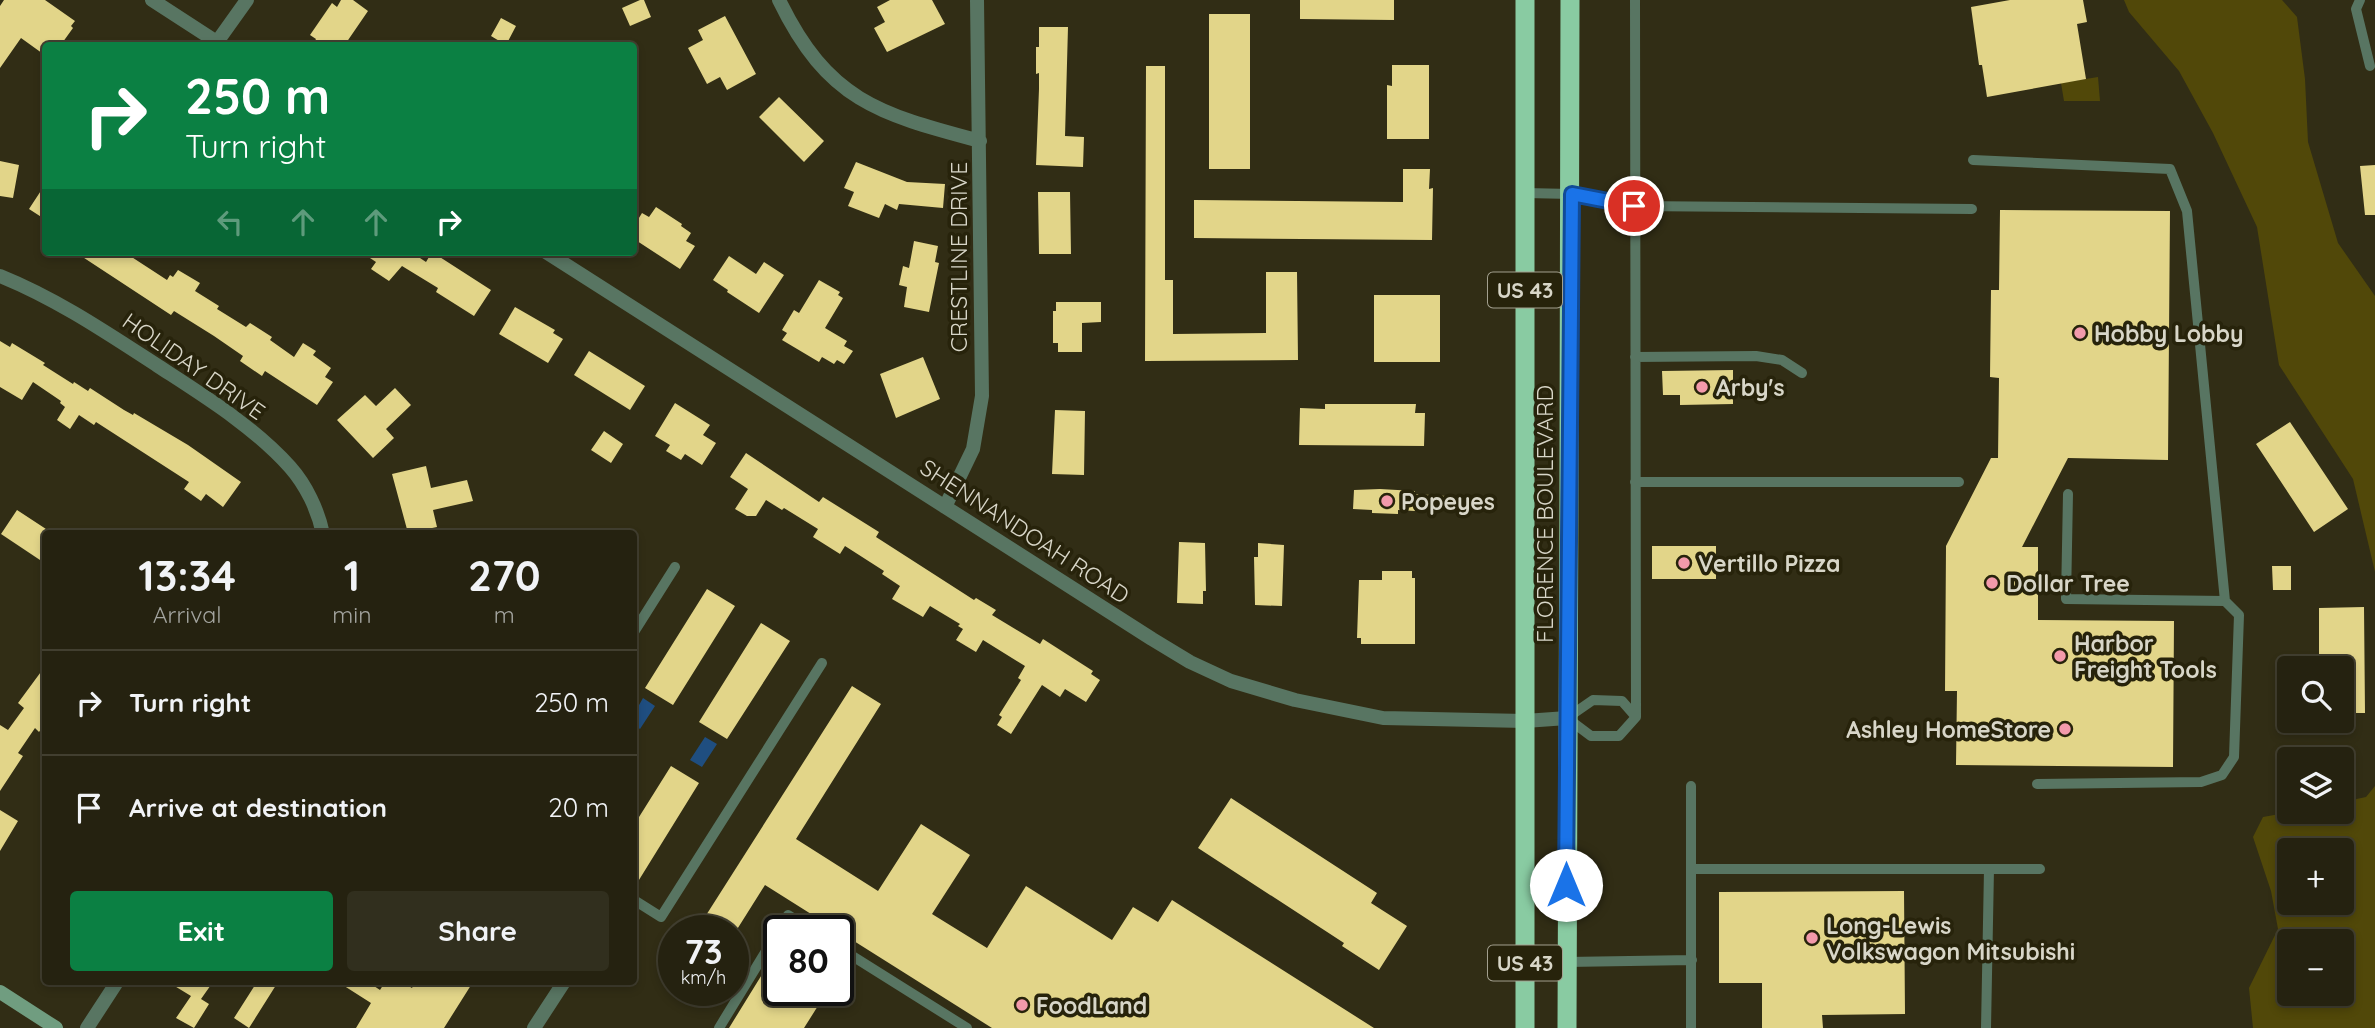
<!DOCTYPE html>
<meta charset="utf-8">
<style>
body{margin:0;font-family:Quicksand,sans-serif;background:#312f1e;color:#f1f3f6;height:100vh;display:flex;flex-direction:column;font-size:26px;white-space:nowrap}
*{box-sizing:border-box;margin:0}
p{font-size:23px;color:#a3a49f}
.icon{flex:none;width:38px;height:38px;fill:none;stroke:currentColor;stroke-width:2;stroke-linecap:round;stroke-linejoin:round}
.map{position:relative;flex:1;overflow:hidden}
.panel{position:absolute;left:42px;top:530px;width:595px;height:455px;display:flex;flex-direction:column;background:#252210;border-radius:7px;box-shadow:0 4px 10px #0003,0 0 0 2px #423f30}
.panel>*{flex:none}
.guide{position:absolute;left:42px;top:42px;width:595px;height:214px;border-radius:7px;box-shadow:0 4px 10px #0003,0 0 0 2px #423f30;background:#0b8043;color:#fff;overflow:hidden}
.tools{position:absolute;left:2277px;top:656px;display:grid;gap:14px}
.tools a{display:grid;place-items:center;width:77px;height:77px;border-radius:7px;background:#252210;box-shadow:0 4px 10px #0003,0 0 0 2px #423f30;font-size:35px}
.speed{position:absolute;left:658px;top:915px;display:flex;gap:14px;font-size:35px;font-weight:700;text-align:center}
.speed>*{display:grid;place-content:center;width:91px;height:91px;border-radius:50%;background:#252210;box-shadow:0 4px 10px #0003,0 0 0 2px #423f30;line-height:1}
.speed small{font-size:18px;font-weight:400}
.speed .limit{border:4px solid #111;border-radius:10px;background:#fff;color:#111}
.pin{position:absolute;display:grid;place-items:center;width:60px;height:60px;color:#fff;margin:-30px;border:4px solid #fff;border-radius:50%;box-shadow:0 2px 7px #0007}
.me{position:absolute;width:77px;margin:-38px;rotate:0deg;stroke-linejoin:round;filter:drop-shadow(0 0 5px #0008)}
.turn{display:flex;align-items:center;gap:24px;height:147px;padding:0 28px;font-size:32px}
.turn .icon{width:91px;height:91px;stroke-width:2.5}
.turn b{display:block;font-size:49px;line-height:60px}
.lanes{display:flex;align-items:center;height:66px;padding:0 28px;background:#0003;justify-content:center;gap:35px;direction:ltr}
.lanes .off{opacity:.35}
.eta{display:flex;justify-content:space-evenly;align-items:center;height:119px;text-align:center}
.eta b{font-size:42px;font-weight:700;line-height:49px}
.button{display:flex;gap:14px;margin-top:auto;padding:14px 28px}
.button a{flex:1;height:80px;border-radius:7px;background:#0b8043;color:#fff;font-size:28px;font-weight:700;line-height:80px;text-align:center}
.button a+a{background:#312f1e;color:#f1f3f6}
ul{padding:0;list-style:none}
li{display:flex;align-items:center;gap:21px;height:105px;padding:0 28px;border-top:2px solid #423f30}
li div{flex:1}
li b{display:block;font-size:26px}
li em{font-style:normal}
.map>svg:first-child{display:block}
.green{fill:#514809;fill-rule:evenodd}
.water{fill:#1f4e80}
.building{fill:#e2d589}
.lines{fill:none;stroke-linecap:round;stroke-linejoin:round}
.service{stroke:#587562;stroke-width:10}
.minor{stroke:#587562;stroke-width:14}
.secondary{stroke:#709d80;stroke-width:14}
.trunk{stroke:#89cba2;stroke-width:19}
.route-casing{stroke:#114b97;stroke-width:18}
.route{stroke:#1a73e8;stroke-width:12}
.poi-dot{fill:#f39aab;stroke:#27230b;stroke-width:2.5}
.labels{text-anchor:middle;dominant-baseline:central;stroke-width:7;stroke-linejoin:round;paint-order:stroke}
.shield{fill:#27230b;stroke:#a3a08f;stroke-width:2}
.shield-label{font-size:21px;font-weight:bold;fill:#d8d6c8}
.street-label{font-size:23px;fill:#d8d6c8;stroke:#27230b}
.poi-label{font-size:23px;font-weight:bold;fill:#d8d6c8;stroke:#27230b;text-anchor:start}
</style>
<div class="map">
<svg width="2375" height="1028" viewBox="0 0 2375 1028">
<rect width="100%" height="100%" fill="#312d15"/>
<!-- green -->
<path class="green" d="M2124 0H2282L2297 17 2305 79 2308 142 2338 243 2375 296V572L2353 479 2279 365 2257 227 2213 133 2179 71 2129 12Z
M2098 77 2100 101H2064L2061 83Z
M2375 786V1028H2253L2249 988 2278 929 2271 891 2253 837 2263 817 2291 812H2342V802L2366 797ZM2289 850H2342V903H2289ZM2289 942H2342V994H2289Z"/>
<!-- water -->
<path class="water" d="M643 698 655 706 640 729 634 724V714Z
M705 737 717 744 702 767 690 760Z"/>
<!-- building -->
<path class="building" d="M4 0H45L75 21 71 26 73 28 60 46H46V56L21 38 0 68V6Z
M341 0H353L368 11 344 46H312L316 39 310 35 332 3 337 7Z
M640 0H644L651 17 630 26 622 8Z
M890 0H932L945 24 887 52 874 28 885 22 877 7Z
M1300 0H1394V20L1300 19Z
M2010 0H2083L2087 22 2077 24 2086 79 1987 97 1982 65H1979L1971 7Z
M1209 14H1250V169H1209Z
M725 16 756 74 727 90 720 77 707 84 688 48 703 40 698 30Z
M501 18 516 26 506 45 491 36Z
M1039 27H1068L1065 136 1084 137 1083 167 1036 165 1039 89V73L1036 74V47H1039Z
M1392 65H1429V139H1387V85L1392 86Z
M1146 66H1165V280H1173V334L1266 333V272H1297L1298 360 1145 361Z
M779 97 824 141 804 162 759 117Z
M0 161 19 165 13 198 0 196Z
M856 162 907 182 945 184 943 208 899 204 897 210 885 204 879 218 848 206 854 192 844 188Z
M2375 165V215H2365L2360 166Z
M1403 169H1430L1429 189 1433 188 1432 240 1194 238V200L1403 202Z
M46 183V220L29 209Z
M1038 192H1070L1071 254H1039Z
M656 207 682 224 681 226 691 233 686 241 695 246 680 269 634 239V226L642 213 649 217Z
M2000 210 2170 211 2168 460 2068 458 2022 547H2038V620L2174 621 2173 767 1956 765 1957 691H1945L1946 546 1991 458H1998L1999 378 1990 377 1991 290H1999Z
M914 241 938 246 935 262 939 263 929 312 904 307 907 287 899 285 903 266 909 268Z
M75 252H124L167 280 170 275 173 277 178 270 200 283 195 291 219 306 217 309 246 327 250 323 272 337 270 340 294 357 303 343 316 351 313 355 331 368 325 377 333 382 317 405 265 371 262 376 240 361 243 356 214 336 174 311 171 315Z
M361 252H411L426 262 432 252 491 290 474 316 436 292 438 288 402 266 389 281 371 269 376 262Z
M729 256 756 274 764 262 784 275 759 313 727 292 728 290 713 280Z
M819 280 840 292 838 295 843 298 825 328 847 341 844 346 853 351 844 364 837 360 834 364 822 357 819 362 782 340 787 333 782 330 794 310 799 313Z
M1374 295H1440V362H1374Z
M1056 302H1101V322L1082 323V352H1058V343H1053V311H1056Z
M515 307 555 330 553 333 563 339 548 363 499 334Z
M0 341 10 347 12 343 45 363 43 365 73 384 74 382 88 391 90 388 124 410 133 415 134 413 188 445 241 482 223 507 206 494 201 501 184 489 189 482 96 422 94 425 79 415 70 429 57 420 65 407 60 403 61 401 33 382 22 400 0 387Z
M589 351 645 386 630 410 574 375Z
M923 357 940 399 896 418 880 374Z
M1733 370V404L1680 405V395H1663L1662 371Z
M395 388 411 405 386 429 394 438 373 458 337 420 365 395 376 406Z
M675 403 710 425 703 435 716 443 702 465 685 454 681 460 666 451 670 445 655 436Z
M1325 404H1416L1415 413H1425L1424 446 1299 445 1300 408 1325 409Z
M1055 410 1085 411 1084 475 1052 474Z
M2290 422 2348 509 2314 532 2256 444Z
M604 431 623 444 611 463 591 450Z
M746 453 819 502 823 497 879 532 876 537 974 600 976 598 996 610 992 615 1040 644 1043 639 1093 671 1091 674 1100 680 1086 702 1065 689 1060 697 1042 685 1011 734 997 725 1002 717 999 715 1021 680 1018 678 1025 666 983 640 976 652 956 640 963 629 958 626 960 624 930 606 923 617 892 599 900 586 882 574 884 571 845 546 840 554 813 537 818 529 784 508 782 510 766 500 756 516H747L735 509 748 489 730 477Z
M426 466 431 488 467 480 473 501 433 510 437 527 408 533 392 474Z
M1380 489 1415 491V494L1446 496V508L1415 507V511L1398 510V514L1372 513V510L1353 509 1354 490Z
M17 510 46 529V564L1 534Z
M1179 542 1205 543 1206 591H1203V604L1177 603Z
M1258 543 1284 545 1282 606 1255 605 1254 557H1258Z
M1652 546H1716V579H1652Z
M2272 566H2291V590H2273Z
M1382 571H1412V578H1415V644H1361V638H1357L1359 580H1382Z
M707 589 735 606 673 705 645 688Z
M2364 607 2365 713H2342V668H2319V608Z
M761 623 790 641 727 739 699 722Z
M46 665V722L39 732 35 728 18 753 23 756 0 791V725L8 730 24 708 18 703Z
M852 686 881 704 796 839 878 891 921 824 970 855 932 914 987 948 1026 886 1112 940 1133 907 1158 922 1172 900 1374 1028H992L765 885 736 931H696Z
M671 766 699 783 634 888V825Z
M1231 798 1377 893 1371 903 1407 926 1379 970 1342 946 1344 943 1198 848Z
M0 810 18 821 0 851Z
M1904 891 1905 1014 1822 1015 1823 1028H1762V983H1719V892Z
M779 947V990H828L804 1028H729Z
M168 982H213L201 999 209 1004 194 1028 176 1018 191 996Z
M257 982H278L249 1028 234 1018Z
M338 982H368L380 990 385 982H402L412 988 415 982H473L444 1028H356L371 1003Z"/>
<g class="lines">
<!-- service -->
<path class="service" d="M1635 0 1636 717 1619 736H1591L1567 718 1593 700 1622 701 1636 717
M2360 0 2356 9 2370 66
M1973 160 2170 169 2187 211 2225 601 2239 615 2234 757 2222 775 2201 782 2037 784
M1525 193 1572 194 1634 206 1972 209
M1635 357 1756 356 1782 360 1802 373
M1635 482H1959
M2068 494 2066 599 2225 601
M634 632 675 567
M1692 869H2040
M634 900 661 917 822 663
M838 947 967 1028
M1567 962 1692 960
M719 1028 788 915 813 931
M1691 1028V786
M1986 1028 1989 869"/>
<!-- minor -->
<path class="minor" d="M152 0 223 46
M779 0C828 101 879 114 980 141
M217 42 247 0
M546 252 1152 639 1190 662 1231 681 1295 700 1383 718 1525 721 1567 718
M0 276C57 299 107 333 158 366 204 396 253 426 290 467 306 485 318 510 323 534
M945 507 973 449 982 396 977 0
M87 1028 117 982
M534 1028 564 982"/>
<!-- secondary -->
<path class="secondary" d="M0 992 56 1028"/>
<!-- trunk -->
<path class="trunk" d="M1525 0V1028
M1567 1028C1566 685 1572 343 1570 0"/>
</g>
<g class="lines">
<defs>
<path id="route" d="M1566 885 1572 194 1634 206"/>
</defs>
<!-- route casing -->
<use href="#route" class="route-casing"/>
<!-- route -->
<use href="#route" class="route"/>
</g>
<!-- markers -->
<g class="poi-dot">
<circle cx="2080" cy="333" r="7"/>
<circle cx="1702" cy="387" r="7"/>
<circle cx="1387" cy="501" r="7"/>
<circle cx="1684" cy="563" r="7"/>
<circle cx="1992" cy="583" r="7"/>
<circle cx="2060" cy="656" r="7"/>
<circle cx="2065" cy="729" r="7"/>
<circle cx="1812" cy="938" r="7"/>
<circle cx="1022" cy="1005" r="7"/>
</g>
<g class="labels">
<!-- shield labels -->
<g class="shield">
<rect x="1488" y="272.5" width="74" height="35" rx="5"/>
<rect x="1488" y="945.5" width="74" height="35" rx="5"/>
</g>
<g class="shield-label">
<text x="1525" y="290">US 43</text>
<text x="1525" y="963">US 43</text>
</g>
<!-- street labels -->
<g class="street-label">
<text transform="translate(958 257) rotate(-90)">CRESTLINE DRIVE</text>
<text transform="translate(194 366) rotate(35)">HOLIDAY DRIVE</text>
<text transform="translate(1544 514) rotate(-90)">FLORENCE BOULEVARD</text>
<text transform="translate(1025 531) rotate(33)">SHENNANDOAH ROAD</text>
</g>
<!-- poi labels -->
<g class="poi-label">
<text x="2094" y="333">Hobby Lobby</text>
<text x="1716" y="387">Arby's</text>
<text x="1401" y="501">Popeyes</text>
<text x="1698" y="563">Vertillo Pizza</text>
<text x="2006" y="583">Dollar Tree</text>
<text x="2074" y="643">Harbor<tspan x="2074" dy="26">Freight Tools</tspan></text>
<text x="2051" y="729" text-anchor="end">Ashley HomeStore</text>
<text x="1826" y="925">Long-Lewis<tspan x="1826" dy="26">Volkswagon Mitsubishi</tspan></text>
<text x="1036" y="1005">FoodLand</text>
</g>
</g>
</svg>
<div class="tools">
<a><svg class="icon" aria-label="search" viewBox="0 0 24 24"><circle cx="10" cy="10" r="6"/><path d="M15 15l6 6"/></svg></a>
<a><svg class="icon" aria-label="layers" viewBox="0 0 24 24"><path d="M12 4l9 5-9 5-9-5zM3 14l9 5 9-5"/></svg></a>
<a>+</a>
<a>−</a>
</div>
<div class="speed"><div>73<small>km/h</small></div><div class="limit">80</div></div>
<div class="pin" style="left:1634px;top:206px;background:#d93025"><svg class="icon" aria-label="arrive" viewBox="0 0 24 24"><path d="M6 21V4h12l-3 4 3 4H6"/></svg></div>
<svg class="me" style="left:1566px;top:885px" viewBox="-20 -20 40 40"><circle r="19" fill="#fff"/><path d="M0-13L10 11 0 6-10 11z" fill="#1a73e8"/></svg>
<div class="guide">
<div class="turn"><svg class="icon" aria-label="right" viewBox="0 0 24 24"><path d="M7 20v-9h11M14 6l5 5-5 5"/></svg><div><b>250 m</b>Turn right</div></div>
<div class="lanes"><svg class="icon off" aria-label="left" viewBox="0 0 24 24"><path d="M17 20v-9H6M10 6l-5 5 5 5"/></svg><svg class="icon off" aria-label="ahead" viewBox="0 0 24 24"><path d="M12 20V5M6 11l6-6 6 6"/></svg><svg class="icon off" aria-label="ahead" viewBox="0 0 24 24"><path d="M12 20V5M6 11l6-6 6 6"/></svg><svg class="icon" aria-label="right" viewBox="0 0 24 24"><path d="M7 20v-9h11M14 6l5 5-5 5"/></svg></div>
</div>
<section class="panel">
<div class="eta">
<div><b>13:34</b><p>Arrival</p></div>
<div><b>1</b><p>min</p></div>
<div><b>270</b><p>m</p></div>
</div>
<ul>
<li><svg class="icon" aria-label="right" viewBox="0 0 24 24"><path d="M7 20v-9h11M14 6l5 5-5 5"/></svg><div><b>Turn right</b></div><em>250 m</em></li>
<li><svg class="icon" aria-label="arrive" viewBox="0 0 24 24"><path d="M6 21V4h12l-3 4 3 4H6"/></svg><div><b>Arrive at destination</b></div><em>20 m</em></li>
</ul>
<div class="button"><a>Exit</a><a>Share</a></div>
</section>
</div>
